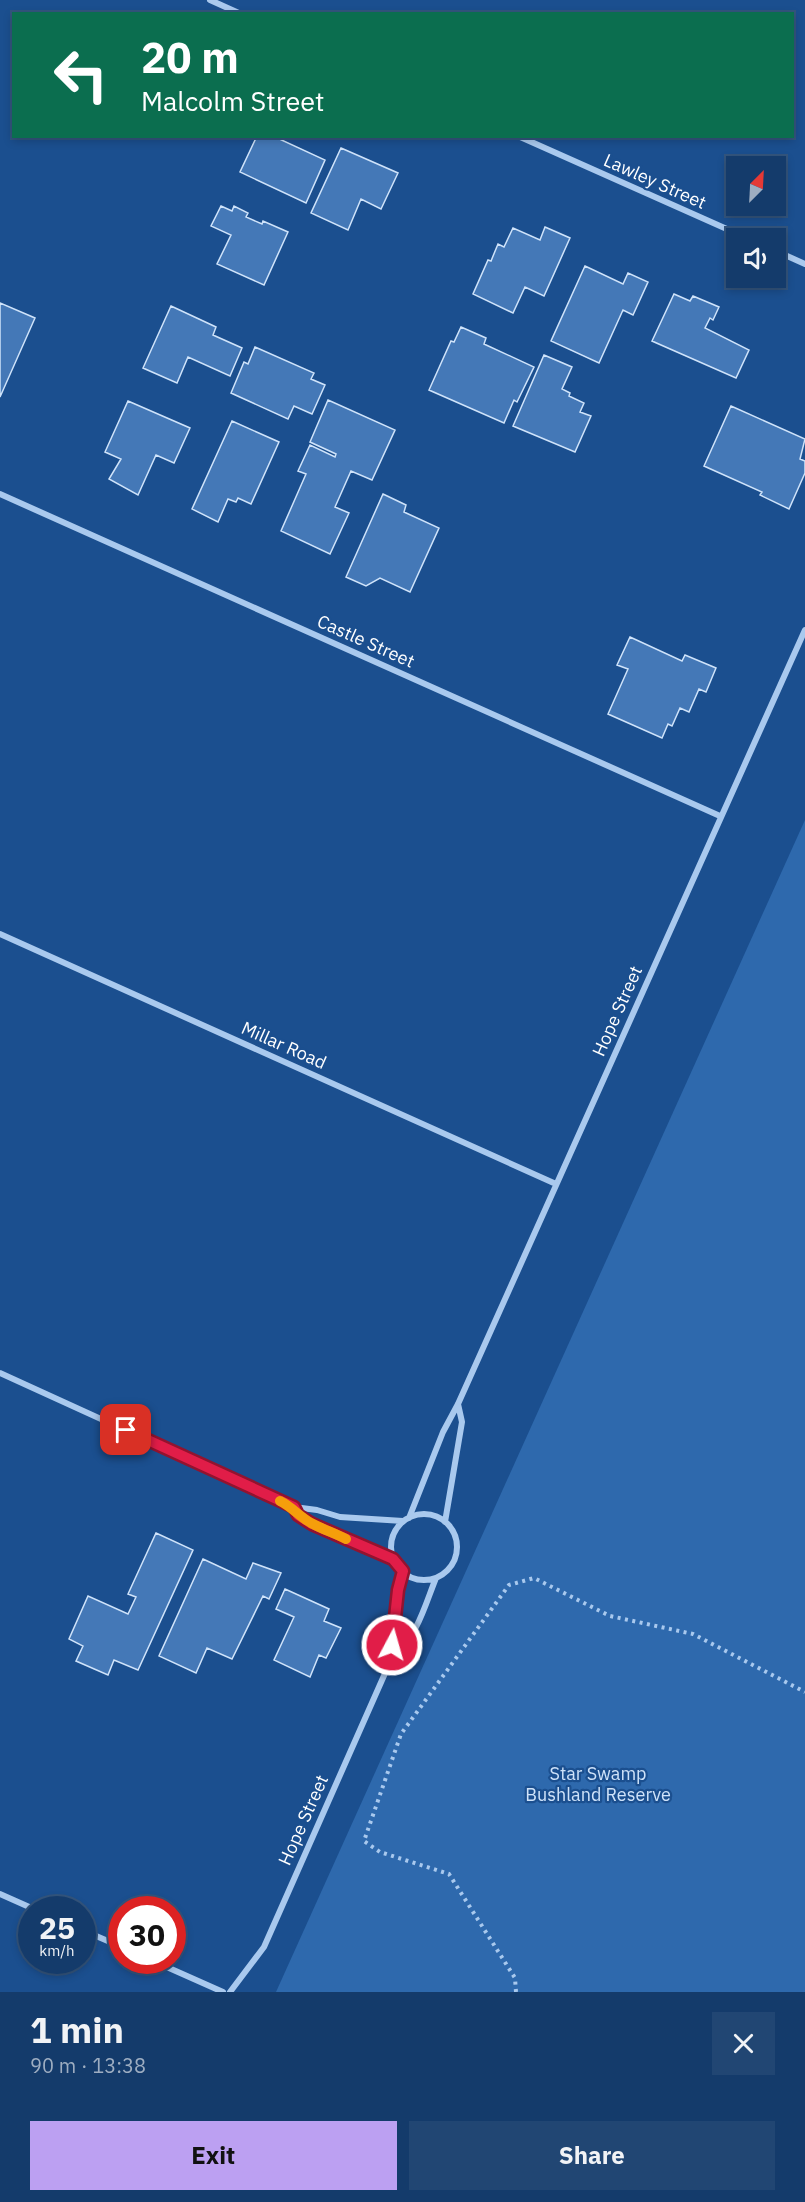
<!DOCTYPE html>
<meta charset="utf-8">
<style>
body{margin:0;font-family:"IBM Plex Sans",sans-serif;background:#214673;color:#f1f3f6;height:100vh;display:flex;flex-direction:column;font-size:22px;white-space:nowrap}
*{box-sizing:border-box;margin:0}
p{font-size:20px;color:#9dadc1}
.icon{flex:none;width:33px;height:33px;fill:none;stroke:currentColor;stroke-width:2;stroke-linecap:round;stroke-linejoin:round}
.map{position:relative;height:1992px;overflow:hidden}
.panel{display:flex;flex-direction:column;background:#143b6b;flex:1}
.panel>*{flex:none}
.banner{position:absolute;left:12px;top:12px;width:782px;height:126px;border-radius:0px;box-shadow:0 3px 9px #0003,0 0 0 2px #33557e;background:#0b6e4f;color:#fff;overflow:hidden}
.needle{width:39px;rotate:24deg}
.fabs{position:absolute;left:726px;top:156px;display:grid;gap:12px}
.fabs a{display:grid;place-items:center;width:60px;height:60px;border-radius:0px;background:#143b6b;box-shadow:0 3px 9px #0003,0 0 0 2px #33557e;font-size:30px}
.speed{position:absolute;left:18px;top:1896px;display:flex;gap:12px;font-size:30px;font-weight:700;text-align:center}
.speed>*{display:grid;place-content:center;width:78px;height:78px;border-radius:50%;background:#143b6b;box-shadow:0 3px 9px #0003,0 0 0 2px #33557e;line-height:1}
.speed small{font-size:15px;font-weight:400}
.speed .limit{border:9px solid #d22;background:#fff;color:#111}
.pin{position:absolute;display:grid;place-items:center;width:51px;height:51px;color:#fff;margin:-26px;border-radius:12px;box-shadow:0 3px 9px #0006}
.me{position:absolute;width:66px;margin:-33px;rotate:6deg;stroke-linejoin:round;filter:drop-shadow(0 0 4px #0008)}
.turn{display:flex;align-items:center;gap:21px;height:126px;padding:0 30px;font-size:27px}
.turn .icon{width:78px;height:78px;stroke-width:2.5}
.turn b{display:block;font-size:42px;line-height:51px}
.round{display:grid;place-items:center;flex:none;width:63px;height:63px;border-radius:0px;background:#214673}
.summary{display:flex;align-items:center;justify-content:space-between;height:102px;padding:0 30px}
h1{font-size:36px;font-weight:800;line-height:45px}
.primary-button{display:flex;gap:12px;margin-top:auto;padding:12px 30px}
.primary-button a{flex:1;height:69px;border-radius:0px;background:#bca0f2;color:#111;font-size:24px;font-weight:800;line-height:69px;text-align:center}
.primary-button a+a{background:#214673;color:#f1f3f6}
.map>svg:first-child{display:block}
.green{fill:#2e69ad}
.building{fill:#4478b7;stroke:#cfe3fa;stroke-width:1.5}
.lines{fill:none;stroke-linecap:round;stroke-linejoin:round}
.path{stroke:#a9c9ee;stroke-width:4;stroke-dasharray:3 4.5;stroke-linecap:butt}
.minor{stroke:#a9c9ee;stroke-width:6}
.route-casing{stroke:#92132f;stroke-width:15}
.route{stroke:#e11d48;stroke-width:10}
.slow{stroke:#f59e0b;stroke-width:10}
.labels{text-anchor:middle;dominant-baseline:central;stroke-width:4.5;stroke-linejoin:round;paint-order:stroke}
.street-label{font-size:18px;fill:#fff;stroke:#1b4f8f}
.park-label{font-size:18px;fill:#cfe3fa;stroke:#1b4f8f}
</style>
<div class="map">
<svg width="805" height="1992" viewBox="0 0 805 1992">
<rect width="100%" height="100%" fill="#1b4f8f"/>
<!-- green -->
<path class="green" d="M805 820V1992H276Z"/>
<!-- building -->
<path class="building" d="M257 136H273L325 160 306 203 240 172Z
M341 148 398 173 381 209 361 199 348 230 311 213Z
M221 206 232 211 234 206 248 213 246 217 262 224 263 221 288 232 264 285 217 264 231 235 211 226Z
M545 227 570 238 544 296 525 287 513 313 473 294 488 260 491 261 498 244 504 247 513 228 540 240Z
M585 266 623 284 628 273 648 282 633 315 623 310 599 363 551 341Z
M674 294 690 301 693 296 719 307 713 320 710 318 705 328 749 350 736 378 652 341Z
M0 303 35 318 0 397Z
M171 306 216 327 213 335 242 348 230 376 188 357 177 383 143 368Z
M461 327 486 338 484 344 534 367 517 402 514 400 504 423 429 390 451 341 454 342Z
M255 347 314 373 311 379 325 385 312 414 294 406 288 419 231 393 244 362 248 364Z
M544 355 572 367 562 389 570 393 569 396 584 403 580 412 591 416 575 452 513 426Z
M328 400 395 430 372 480 351 471 335 507 349 513 330 554 281 531 306 474 298 471 310 445 335 457 336 454 310 442Z
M128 401 190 428 174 463 156 455 138 495 109 479 121 459 105 452Z
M731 406 805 439 800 459 805 461V473L789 509 760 495 762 492 704 466Z
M232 421 279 442 251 504 238 498 236 502 228 499 218 522 192 509Z
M383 494 406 505 404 512 439 528 410 592 380 578 366 586 346 577Z
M630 637 682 661 685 655 716 668 706 692 699 689 689 712 680 708 672 726 668 724 662 738 608 714 628 669 617 665Z
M156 1533 193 1550 138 1670 114 1660 108 1675 76 1661 83 1646 69 1639 88 1596 128 1614 136 1597 128 1594Z
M203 1559 246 1579 253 1563 281 1573 269 1599 263 1596 232 1659 207 1648 196 1673 159 1656Z
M285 1589 329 1609 324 1621 341 1628 326 1658 319 1655 310 1677 274 1660 294 1617 276 1609Z"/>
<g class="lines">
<!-- path -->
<path class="path" d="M516 1992 515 1978 449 1874 380 1852 364 1841 401 1734 509 1585 534 1578 610 1616 693 1634 805 1692"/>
<!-- minor -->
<path class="minor" d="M210 0 241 14
M518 136 747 238
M776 251 805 264
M0 494 720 816
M0 934 556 1184
M0 1373 294 1507 317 1510 340 1517 403 1521
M294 1507C308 1530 368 1550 393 1559
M391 1547a33 33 0 1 1 66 0a33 33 0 1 1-66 0Z
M409 1518 443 1432 458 1404 805 630
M445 1522 462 1422 458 1404
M394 1653C417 1639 426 1602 436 1578
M0 1894 36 1910
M82 1930 122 1947
M151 1960 223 1992
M230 1992 264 1947 394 1653 396 1607 403 1571"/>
</g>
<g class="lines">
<defs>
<path id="route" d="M126 1430 294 1507 298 1515 312 1524 393 1559 403 1571 398 1590 392 1645"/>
</defs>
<!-- route casing -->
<use href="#route" class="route-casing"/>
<!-- route -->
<use href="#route" class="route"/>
<!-- slow -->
<path class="slow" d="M280 1501C292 1507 299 1516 311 1523 322 1529 334 1533 346 1539"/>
</g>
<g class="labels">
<!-- street labels -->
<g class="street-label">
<text transform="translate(655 181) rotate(24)">Lawley Street</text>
<text transform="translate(366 641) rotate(24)">Castle Street</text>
<text transform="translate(617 1011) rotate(-66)">Hope Street</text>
<text transform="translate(284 1045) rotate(24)">Millar Road</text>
<text transform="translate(303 1820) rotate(-66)">Hope Street</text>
</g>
<!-- park labels -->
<g class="park-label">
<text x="598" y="1773">Star Swamp<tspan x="598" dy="21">Bushland Reserve</tspan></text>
</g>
</g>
</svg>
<div class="fabs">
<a><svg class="needle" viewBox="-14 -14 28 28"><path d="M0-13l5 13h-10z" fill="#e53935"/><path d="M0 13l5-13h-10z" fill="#9dadc1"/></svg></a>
<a><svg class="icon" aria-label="sound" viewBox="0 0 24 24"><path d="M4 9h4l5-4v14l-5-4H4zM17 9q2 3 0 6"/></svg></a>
</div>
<div class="speed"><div>25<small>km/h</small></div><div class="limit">30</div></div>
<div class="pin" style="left:126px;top:1430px;background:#d93025"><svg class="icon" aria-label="arrive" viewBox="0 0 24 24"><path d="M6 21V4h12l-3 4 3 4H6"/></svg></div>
<svg class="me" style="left:392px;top:1645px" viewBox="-20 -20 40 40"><circle r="17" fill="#e11d48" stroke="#fff" stroke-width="3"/><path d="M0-11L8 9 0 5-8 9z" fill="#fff"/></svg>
<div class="banner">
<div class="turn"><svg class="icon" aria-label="left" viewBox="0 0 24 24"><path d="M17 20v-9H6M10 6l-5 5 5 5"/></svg><div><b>20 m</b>Malcolm Street</div></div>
</div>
</div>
<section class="panel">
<div class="summary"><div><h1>1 min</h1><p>90 m · 13:38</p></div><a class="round"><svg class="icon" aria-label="close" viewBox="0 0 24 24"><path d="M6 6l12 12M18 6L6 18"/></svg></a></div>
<div class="primary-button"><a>Exit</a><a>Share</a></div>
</section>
